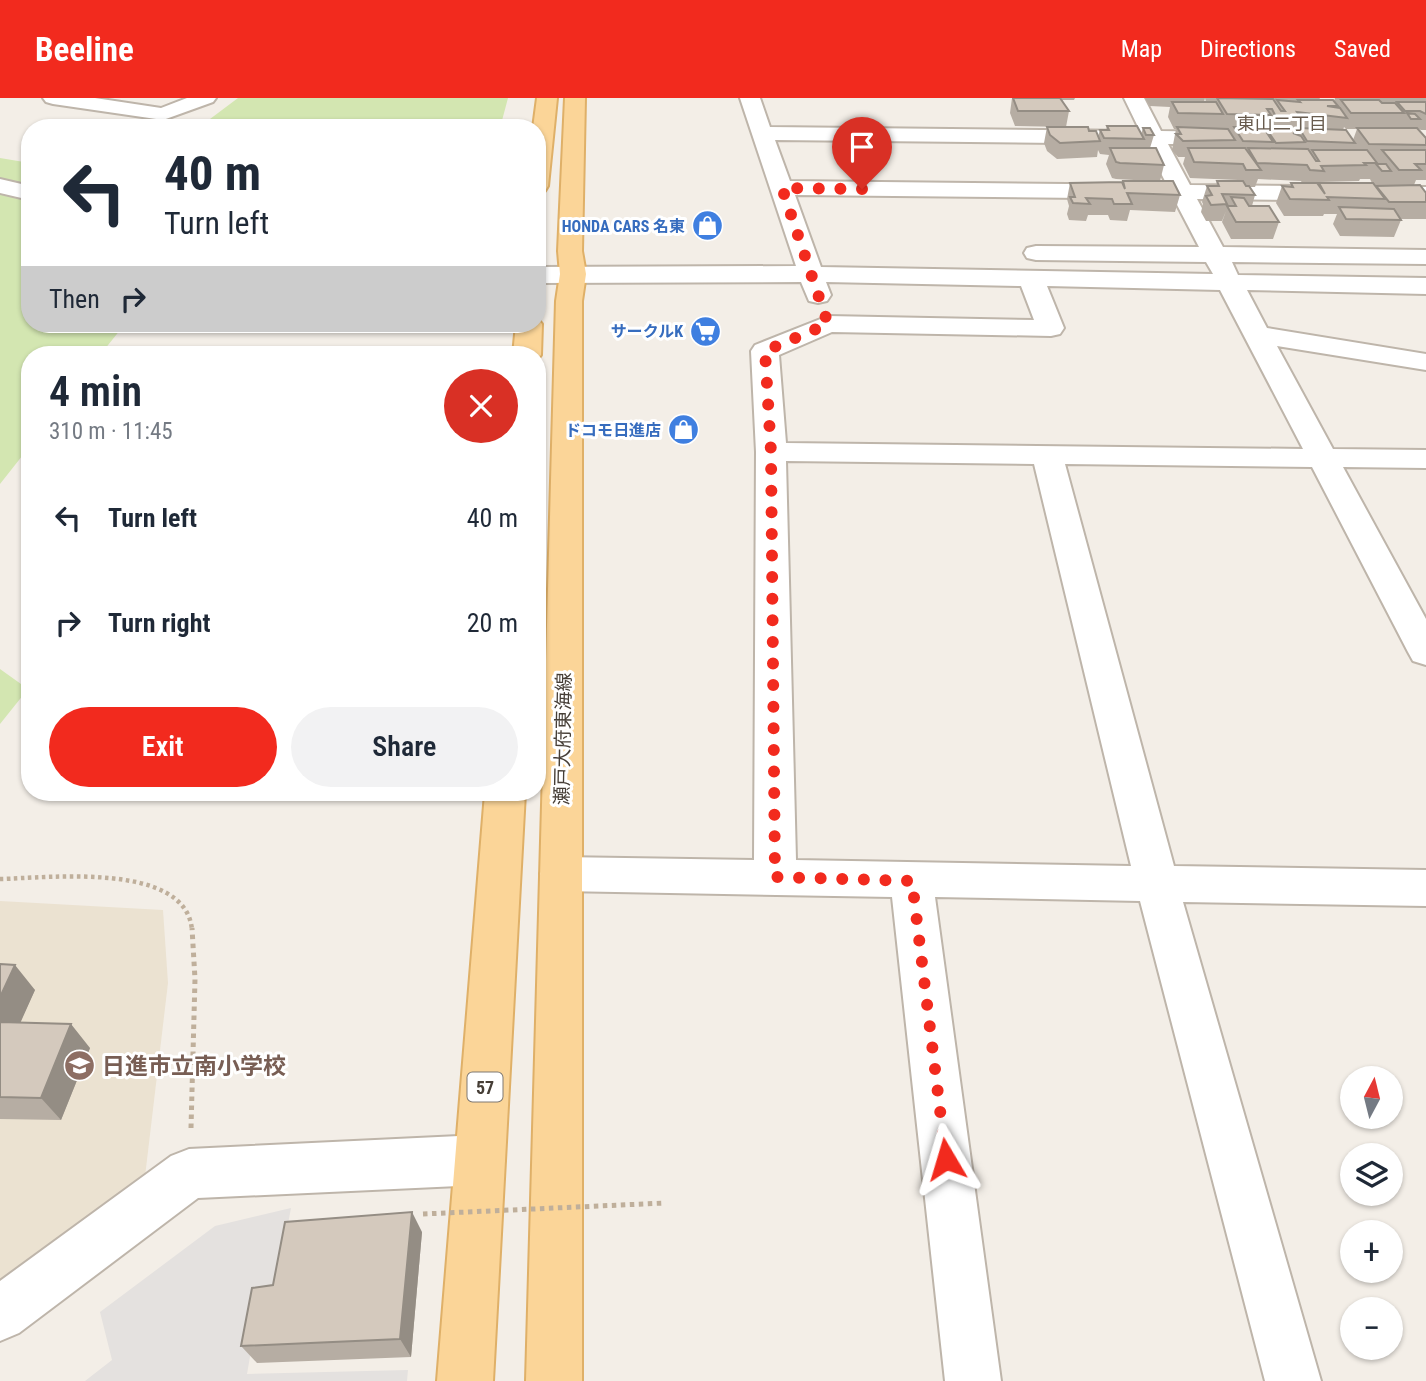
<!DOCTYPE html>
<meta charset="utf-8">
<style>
body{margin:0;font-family:"Roboto Condensed","Noto Sans JP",sans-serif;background:#f2f2f3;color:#1f2937;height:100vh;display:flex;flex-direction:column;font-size:26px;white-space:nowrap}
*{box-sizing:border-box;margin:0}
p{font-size:23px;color:#747a83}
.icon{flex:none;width:38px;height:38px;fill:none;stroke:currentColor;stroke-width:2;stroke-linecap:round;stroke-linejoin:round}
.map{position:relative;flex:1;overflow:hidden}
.details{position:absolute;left:21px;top:248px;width:525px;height:455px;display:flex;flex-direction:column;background:#fff;border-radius:28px;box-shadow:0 2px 5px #0004}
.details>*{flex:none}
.guide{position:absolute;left:21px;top:21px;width:525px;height:214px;border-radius:28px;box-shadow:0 2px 5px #0004;background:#fff;color:#1f2937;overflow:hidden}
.needle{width:46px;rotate:7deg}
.buttons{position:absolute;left:1340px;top:968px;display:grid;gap:14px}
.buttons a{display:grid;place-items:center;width:63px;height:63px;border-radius:50%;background:#fff;box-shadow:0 2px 5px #0004;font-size:35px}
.pin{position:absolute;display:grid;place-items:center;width:60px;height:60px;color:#fff;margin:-72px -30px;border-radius:50% 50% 50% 0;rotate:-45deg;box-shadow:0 0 7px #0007}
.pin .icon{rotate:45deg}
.me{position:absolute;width:77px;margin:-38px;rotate:353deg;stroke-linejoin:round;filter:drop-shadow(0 0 5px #0008)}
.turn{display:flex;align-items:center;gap:24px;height:147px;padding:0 28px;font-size:32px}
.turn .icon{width:91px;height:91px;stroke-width:2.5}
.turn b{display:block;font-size:49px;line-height:60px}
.then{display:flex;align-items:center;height:66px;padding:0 28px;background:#0003;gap:14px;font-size:26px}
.round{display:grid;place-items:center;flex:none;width:74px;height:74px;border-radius:37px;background:#f2f2f3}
.summary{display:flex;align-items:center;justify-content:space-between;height:119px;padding:0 28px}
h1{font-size:42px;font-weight:600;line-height:52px}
.button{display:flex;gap:14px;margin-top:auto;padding:14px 28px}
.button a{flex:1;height:80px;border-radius:42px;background:#f22a1e;color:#fff;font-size:28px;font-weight:600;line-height:80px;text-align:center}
.button a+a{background:#f2f2f3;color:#1f2937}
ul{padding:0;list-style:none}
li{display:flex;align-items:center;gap:21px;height:105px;padding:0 28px}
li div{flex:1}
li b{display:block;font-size:26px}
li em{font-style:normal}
header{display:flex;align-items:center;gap:42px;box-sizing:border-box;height:98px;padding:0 35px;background:#f22a1e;color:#fff}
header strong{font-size:33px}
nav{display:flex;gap:38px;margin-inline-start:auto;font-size:24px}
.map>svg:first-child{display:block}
.education{fill:#ebe2d1}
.green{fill:#d3e6b1}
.parking{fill:#e4e1df}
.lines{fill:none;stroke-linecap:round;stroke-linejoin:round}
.minor-casing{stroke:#beb5aa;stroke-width:4}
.major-casing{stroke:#dfb068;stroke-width:4}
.path-far1{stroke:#bfaf9b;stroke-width:4.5;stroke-dasharray:3.5 3.5;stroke-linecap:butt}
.path{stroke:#bfaf9b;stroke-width:5;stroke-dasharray:4.5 4.5;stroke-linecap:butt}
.minor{fill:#fff;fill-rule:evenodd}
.major{fill:#fbd598;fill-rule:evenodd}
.path-bridge{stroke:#bfaf9b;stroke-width:5;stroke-dasharray:4.5 4.5;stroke-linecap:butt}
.wall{fill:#b6ada3;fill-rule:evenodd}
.shaded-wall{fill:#948d84}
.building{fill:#d4c9bd;stroke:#948d84;stroke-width:2}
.route{stroke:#f22a1e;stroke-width:12;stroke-dasharray:0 21.6}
.labels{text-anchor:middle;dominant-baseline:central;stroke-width:6;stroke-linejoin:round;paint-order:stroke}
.far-shop-label{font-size:16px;font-weight:bold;fill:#366cbe;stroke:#fff;text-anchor:end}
.far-neighbourhood-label{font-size:18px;fill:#685b4e;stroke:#fff}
.shield{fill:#fff;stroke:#7e7872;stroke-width:2}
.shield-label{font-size:18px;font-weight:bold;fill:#463e36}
.street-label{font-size:19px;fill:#463e36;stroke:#fff}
.near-education-label{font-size:23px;font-weight:bold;fill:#785e54;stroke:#fff;text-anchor:start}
</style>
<header>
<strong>Beeline</strong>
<nav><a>Map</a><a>Directions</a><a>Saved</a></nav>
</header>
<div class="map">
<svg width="1426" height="1283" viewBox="0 0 1426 1283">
<rect width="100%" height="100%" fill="#f3eee7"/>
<!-- education -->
<path class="education" d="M0 803 163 812 168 885 144 1087 0 1198Z"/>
<!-- green -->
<path class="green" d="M238 0H508L500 30H198Z
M0 60 30 65V226H125L100 257H30V348L0 386Z
M0 571 28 591 0 626Z"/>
<!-- parking -->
<path class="parking" d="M291 1110 275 1194 260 1201 247 1276 408 1272 407 1283H85L112 1262 100 1214 215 1128Z"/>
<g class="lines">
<defs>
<path id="minor" d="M43 0H95L161 10 187 0H216L213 4 163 22 53 6 46 4Z
M740 0H760L770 29 1140 33 1124 0H1144L1161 33 1227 34 1235 35 1238 40 1235 45 1227 46H1168L1190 87 1426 89V103L1197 101 1223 149 1426 152V166L1232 164 1238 177 1426 180V196L1247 192 1267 230 1426 256V272L1277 248 1333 351 1426 352V370L1343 369 1426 521V567L1413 563 1408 554 1312 369 1065 366 1174 768 1426 772V808L1183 804 1321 1283H1265L1140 803 935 799 1001 1283H945L892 799 561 793 546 788 540 776 546 764 561 759 754 762 756 354 751 253 755 247 828 218 1034 222 1021 188 826 184 831 197 827 203 818 205 809 203 801 184 537 185V169L796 168ZM775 42 1146 46 1167 87 790 83ZM795 97 1174 101 1199 149 1036 148 1027 150 1024 155 1027 160 1036 162 1206 164 1213 176 821 169ZM1047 188 1220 192 1303 351 786 345 779 257 832 234 1051 238 1060 236 1064 230ZM786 363 1034 366 1131 768 796 762Z
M0 81 30 88V102L0 95Z
M480 1037 498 1045 505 1062 498 1079 480 1087 198 1100 19 1235 0 1243V1183L171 1058 189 1051Z"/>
<path id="major" d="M537 0H557L548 88 545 93 537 95V30H533Z
M565 0H585L582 153 586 176 582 203V1283H526L556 203 560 176 558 153Z
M537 220 542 226 541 257 537 262V257H513L516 226H537Z
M485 695H525L493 1283H437Z"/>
</defs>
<!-- minor casing -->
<use href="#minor" class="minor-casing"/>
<!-- major casing -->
<use href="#major" class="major-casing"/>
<!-- path-far1 -->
<path class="path-far1" d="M0 781C48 780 186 763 192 832"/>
<!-- path -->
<path class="path" d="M191 1030 195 881 192 830"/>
<!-- minor -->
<use href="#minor" class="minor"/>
<!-- major -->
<use href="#major" class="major"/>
<!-- path-bridge -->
<path class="path-bridge" d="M423 1116 665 1105"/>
</g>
<!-- wall -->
<path class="wall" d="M1012 0H1075L1074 2H1062L1069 13 1066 29 1015 28 1010 15Z
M1145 0H1205L1204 4H1206L1205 0H1320L1319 2 1334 3 1335 0H1426V32H1421L1417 30 1426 40V82H1416L1414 87 1426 95V121H1400L1401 122 1394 139 1340 138 1333 126 1337 116H1324L1323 118H1284L1276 105 1282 88 1290 89 1291 85H1302L1301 83 1258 81 1255 89H1250L1255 97 1252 108 1279 124 1273 141H1231L1222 124 1226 113 1222 123H1206L1201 114 1203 106 1202 104 1207 88H1216L1217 83H1238V82L1190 80 1183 66 1185 59H1178L1172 52 1176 31H1174L1168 19 1170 9 1150 8ZM1344 29 1346 31H1357L1353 42 1343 32ZM1360 81H1370L1372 85 1320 84 1359 83Z
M1107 28 1141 36 1143 30 1154 37 1150 50 1164 67 1160 83 1180 97 1175 114 1130 112 1127 123 1110 122 1108 117H1088L1086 123 1069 122 1067 116 1069 108 1067 101 1070 85H1122L1123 83H1152L1116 81 1112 80 1106 66 1109 57 1100 56 1098 52 1097 59 1057 61 1047 53 1044 45 1047 29 1098 38 1100 32H1106Z
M0 866 35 892 20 924 90 950 61 1022 0 1021Z
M422 1134 411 1259 257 1265 241 1248 273 1187Z"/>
<!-- shaded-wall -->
<path class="shaded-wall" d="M15 867 35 892 10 948 0 937V899Z
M71 926 90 950 61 1022 41 1000Z
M412 1114 422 1134 411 1259 400 1241Z"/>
<!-- building -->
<path class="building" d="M1013 0H1060L1069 13H1018Z
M1217 0 1273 1 1281 13H1285L1277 2 1300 4 1298 2H1333L1338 8H1327L1340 10 1347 20 1297 14 1302 21 1276 19 1272 11H1267L1271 17 1227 16Z
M1341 2H1379L1382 5H1395L1404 15H1351Z
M1172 4H1216L1223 16 1178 15Z
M1397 4H1426V16L1420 13H1405Z
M1407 15 1415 16 1420 21H1411Z
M1107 28H1137L1144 41 1104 40 1100 32H1109Z
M1047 29H1088L1089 33H1096L1100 43 1060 45 1050 37Z
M1177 29 1228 31 1235 42 1183 43 1176 36H1181Z
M1234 29H1263L1273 44 1243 43Z
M1143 30H1150L1154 37H1146Z
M1284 30H1295L1299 35H1293L1301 38 1305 44 1276 45 1267 32 1286 33Z
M1299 30 1346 32 1355 45 1307 43Z
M1357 30H1417L1426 40V47L1369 46Z
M1110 50H1156L1164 67 1120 65 1116 64Z
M1188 50H1245L1261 72H1246L1243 66 1194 64Z
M1248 50 1308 51 1316 63H1319L1312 52H1367L1377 65H1364L1366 67 1321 68 1324 73 1310 72 1307 67 1257 65Z
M1382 52H1426V66H1415L1421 72H1399Z
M1376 66H1386L1391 73H1382Z
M1123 83H1173L1180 97 1127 95 1132 106H1114L1112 101 1086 100 1090 106 1073 105 1070 99H1075L1070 85 1122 84 1125 91Z
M1217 83H1243L1246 88H1249L1255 97 1222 96 1227 106 1211 107 1206 98 1212 97 1207 88H1219Z
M1291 85H1317L1325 96 1319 85H1373L1385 101 1327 99 1329 102 1290 101 1282 88 1293 89Z
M1420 87 1426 95V104H1389L1376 88Z
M1231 99 1244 100 1249 108H1269L1279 124H1236L1227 108H1236Z
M1339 109 1394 111 1401 122 1346 121Z
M0 866 15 867 0 899Z
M0 924 71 926 41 1000 0 999Z
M412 1114 400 1241 241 1248 252 1190 273 1187 285 1124Z"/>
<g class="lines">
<!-- route -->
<path class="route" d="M862 91 782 90 828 226 765 253 771 354 775 779 912 783 946 1061"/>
</g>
<!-- icons -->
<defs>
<symbol id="shop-disc" viewBox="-11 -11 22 22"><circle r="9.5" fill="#3f7fe0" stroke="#fff"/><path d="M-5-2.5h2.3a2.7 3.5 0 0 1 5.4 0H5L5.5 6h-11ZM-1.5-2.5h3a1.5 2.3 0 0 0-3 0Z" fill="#fff"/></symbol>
<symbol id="supermarket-disc" viewBox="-11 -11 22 22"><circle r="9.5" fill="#3f7fe0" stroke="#fff"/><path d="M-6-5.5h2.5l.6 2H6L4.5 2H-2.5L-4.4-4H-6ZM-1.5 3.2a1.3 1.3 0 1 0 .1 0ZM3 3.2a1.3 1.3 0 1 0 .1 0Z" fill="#fff"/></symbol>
<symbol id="school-disc" viewBox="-11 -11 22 22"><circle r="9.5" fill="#8d6e63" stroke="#fff"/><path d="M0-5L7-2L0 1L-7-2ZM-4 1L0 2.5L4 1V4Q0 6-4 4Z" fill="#fff"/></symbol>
</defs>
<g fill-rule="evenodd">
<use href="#shop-disc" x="690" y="110" width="35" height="35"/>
<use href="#supermarket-disc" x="688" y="216" width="35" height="35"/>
<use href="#shop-disc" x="666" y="314" width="35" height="35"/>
<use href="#school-disc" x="62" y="950" width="35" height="35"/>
</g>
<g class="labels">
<!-- far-shop labels -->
<g class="far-shop-label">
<text x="685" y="128">HONDA CARS 名東</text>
<text x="683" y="233">サークルK</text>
<text x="661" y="332">ドコモ日進店</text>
</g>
<!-- far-neighbourhood labels -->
<g class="far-neighbourhood-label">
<text x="1282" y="25">東山二丁目</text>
</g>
<!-- shield labels -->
<rect class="shield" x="467.5" y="974.5" width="35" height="29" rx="5"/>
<g class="shield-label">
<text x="485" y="989">57</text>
</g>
<!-- street labels -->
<g class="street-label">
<text transform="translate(563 641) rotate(-89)">瀬戸大府東海線</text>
</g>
<!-- near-education labels -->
<g class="near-education-label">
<text x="102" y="968">日進市立南小学校</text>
</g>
</g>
</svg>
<div class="buttons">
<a><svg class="needle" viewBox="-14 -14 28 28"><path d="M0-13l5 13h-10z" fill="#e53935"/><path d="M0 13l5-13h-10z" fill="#747a83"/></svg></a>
<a><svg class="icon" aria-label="layers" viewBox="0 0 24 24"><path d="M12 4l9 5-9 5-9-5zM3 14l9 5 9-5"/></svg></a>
<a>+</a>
<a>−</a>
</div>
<div class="pin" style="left:862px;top:91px;background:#d93025"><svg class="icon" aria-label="arrive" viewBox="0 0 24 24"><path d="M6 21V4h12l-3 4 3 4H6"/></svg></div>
<svg class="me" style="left:946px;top:1061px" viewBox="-20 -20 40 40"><path d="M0-17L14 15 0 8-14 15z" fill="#f22a1e" stroke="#fff" stroke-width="4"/></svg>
<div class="guide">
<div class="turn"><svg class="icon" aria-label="left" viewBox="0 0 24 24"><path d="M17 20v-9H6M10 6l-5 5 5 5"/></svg><div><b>40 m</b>Turn left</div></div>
<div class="then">Then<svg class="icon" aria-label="right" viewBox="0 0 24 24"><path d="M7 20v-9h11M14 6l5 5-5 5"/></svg></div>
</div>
<section class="details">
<div class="summary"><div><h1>4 min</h1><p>310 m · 11:45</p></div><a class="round" style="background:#d93025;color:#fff"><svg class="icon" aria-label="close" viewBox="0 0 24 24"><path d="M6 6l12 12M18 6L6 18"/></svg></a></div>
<ul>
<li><svg class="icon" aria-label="left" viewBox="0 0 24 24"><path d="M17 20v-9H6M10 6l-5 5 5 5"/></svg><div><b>Turn left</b></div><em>40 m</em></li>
<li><svg class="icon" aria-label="right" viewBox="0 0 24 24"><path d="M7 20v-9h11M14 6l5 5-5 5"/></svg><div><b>Turn right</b></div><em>20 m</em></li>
</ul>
<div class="button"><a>Exit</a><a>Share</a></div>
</section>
</div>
